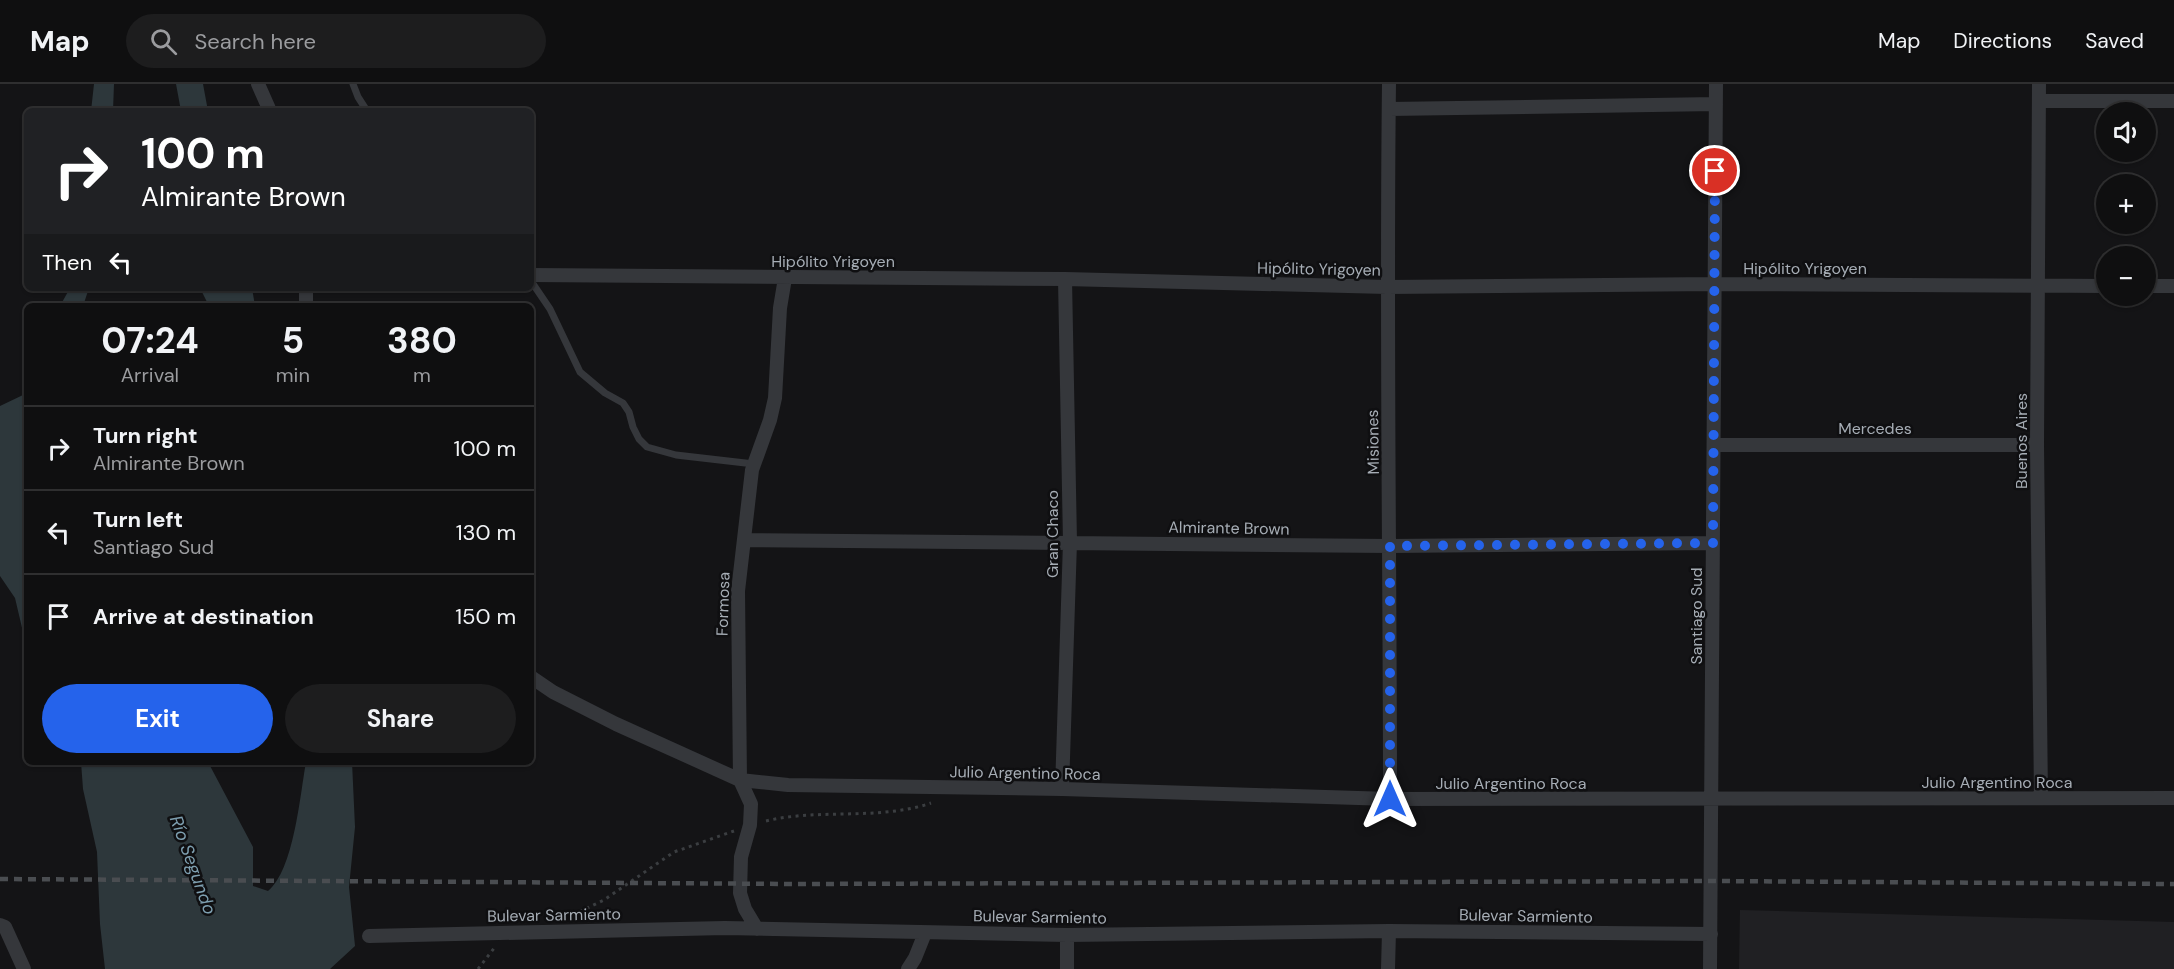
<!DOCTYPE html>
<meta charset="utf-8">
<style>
body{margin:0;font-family:"DM Sans",sans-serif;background:#1d1d1e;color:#f1f3f6;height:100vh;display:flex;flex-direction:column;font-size:22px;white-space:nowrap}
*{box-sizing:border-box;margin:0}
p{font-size:20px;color:#9b9c9f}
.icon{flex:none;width:33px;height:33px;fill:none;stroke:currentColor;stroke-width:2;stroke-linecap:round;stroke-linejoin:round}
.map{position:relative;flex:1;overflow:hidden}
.details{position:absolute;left:24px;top:219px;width:510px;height:462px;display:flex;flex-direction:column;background:#0f0f10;border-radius:9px;box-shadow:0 2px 4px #0004,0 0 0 2px #2f2f30}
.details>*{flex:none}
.guide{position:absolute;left:24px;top:24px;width:510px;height:183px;border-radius:9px;box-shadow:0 2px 4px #0004,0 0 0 2px #2f2f30;background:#202124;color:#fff;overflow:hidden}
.tools{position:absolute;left:2096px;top:18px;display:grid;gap:12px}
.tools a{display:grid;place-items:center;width:60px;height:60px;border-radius:50%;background:#0f0f10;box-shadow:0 2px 4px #0004,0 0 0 2px #2f2f30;font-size:30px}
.pin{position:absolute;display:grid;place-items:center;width:51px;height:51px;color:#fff;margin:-26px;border:3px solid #fff;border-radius:50%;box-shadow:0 2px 6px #0007}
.me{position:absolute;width:66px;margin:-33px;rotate:0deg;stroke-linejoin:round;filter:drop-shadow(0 0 4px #0008)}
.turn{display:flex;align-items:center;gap:21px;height:126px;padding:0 18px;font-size:27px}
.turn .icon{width:78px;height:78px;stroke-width:2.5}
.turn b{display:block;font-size:42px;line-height:51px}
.then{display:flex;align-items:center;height:57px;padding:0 18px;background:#0003;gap:12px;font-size:22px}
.eta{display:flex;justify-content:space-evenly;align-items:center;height:102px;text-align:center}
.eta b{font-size:36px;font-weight:700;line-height:42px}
.primary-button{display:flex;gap:12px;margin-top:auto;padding:12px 18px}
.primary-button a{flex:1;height:69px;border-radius:36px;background:#2563eb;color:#fff;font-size:24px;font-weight:700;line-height:69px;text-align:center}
.primary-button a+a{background:#1d1d1e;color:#f1f3f6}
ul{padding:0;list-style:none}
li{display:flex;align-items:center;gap:18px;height:84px;padding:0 18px;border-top:2px solid #2f2f30}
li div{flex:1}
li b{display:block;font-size:22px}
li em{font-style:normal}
header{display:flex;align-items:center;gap:36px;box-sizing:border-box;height:84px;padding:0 30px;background:#0f0f10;border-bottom:2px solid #2f2f30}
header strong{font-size:28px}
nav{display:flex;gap:33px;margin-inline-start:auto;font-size:21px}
.search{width:420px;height:54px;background:#1d1d1e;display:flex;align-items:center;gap:15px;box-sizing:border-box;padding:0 21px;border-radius:33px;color:#9b9c9f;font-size:22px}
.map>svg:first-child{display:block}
.built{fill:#202023}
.water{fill:#2d373b}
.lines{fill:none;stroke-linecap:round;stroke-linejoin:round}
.path{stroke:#3b3e41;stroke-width:3;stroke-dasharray:3 4.5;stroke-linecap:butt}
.service{stroke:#35373b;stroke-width:7}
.minor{stroke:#35373b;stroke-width:14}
.rail{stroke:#4a4d51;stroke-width:4.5;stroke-dasharray:8 6;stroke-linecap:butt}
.route{stroke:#2563eb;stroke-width:10;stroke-dasharray:0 18}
.labels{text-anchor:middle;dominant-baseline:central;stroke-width:5;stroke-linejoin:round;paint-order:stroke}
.street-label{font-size:16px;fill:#a6adb5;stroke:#0f0f11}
.water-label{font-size:18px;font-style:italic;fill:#7e9fb0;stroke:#0f0f11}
</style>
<header>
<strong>Map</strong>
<div class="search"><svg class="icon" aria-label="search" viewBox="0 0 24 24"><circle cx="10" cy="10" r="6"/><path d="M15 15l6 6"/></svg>Search here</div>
<nav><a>Map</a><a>Directions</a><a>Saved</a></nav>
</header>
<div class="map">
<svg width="2174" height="885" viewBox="0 0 2174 885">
<rect width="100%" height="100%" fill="#141416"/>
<!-- built -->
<path class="built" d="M1740 826 2174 838V885H1739Z"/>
<!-- water -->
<path class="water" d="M94 0H114L113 27H91Z
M176 0H203L208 27H181Z
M70 204H89L83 222H60Z
M200 204H252L255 222H209Z
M27 289V565L15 514 0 492V322L23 311Z
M81 678H208L253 763V802L268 807C294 786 300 711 306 678H352L355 743 349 803 355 862 330 885H105L100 840 97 768 83 705Z"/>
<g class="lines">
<!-- path -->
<path class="path" d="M766 737C819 724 879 737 931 719
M573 831 604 816 674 768 734 747
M478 885 495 863"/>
<!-- service -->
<path class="service" d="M353 0 358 13 367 27
M531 197 550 225 580 288 605 309 623 319 629 328 633 343 639 355 647 363 676 371 754 380"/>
<!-- minor -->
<path class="minor" d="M258 0 270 27
M1389 0C1386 238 1390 477 1390 715
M2039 0 2037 361 2041 714
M2039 17H2174
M1389 25 1716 20
M531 191 1065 195 1387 203 1715 200 2106 202
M2145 202H2174
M306 222V204
M1714 361H2037
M744 456 1390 462 1713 459
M531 593 553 608 616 640 740 696 788 701 1062 705 1390 715 2174 714
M1062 705 1070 458 1065 195
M0 841 5 843 24 885
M757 845 745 825 740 809 741 773 750 741 751 720 740 696 738 507 752 386 770 336 775 314 780 224 785 194
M1067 851V885
M369 852 725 844 1067 851 1389 847 1711 850
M908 885 915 874 925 849
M1388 885 1389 847
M1710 885 1716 0"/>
<!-- rail -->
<path class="rail" d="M0 795 797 800 1712 797 2174 800"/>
</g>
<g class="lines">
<!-- route -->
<path class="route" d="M1390 715V462L1713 459 1715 87"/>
</g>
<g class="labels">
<!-- street labels -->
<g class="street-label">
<text x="833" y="177">Hipólito Yrigoyen</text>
<text x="1805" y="184">Hipólito Yrigoyen</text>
<text transform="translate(1319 185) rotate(1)">Hipólito Yrigoyen</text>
<text x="1875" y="344">Mercedes</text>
<text transform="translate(2021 357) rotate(-90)">Buenos Aires</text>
<text transform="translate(1373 358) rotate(-91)">Misiones</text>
<text transform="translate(1229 444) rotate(1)">Almirante Brown</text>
<text transform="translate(1052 450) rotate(-90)">Gran Chaco</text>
<text transform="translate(723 520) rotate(-88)">Formosa</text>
<text transform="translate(1696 532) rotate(-90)">Santiago Sud</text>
<text transform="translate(1025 689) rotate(1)">Julio Argentino Roca</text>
<text x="1997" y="698">Julio Argentino Roca</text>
<text x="1511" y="699">Julio Argentino Roca</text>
<text transform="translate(554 831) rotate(-1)">Bulevar Sarmiento</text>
<text transform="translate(1526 832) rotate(1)">Bulevar Sarmiento</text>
<text transform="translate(1040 833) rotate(1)">Bulevar Sarmiento</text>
</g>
<!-- water labels -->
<g class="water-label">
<text transform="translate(193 781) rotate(70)">Río Segundo</text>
</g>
</g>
</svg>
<div class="tools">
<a><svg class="icon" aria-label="sound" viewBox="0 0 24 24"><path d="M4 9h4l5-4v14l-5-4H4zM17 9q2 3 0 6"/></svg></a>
<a>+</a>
<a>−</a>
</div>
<div class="pin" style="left:1715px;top:87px;background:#d93025"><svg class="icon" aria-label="arrive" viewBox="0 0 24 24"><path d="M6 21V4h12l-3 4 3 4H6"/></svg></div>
<svg class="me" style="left:1390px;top:715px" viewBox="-20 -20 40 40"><path d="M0-17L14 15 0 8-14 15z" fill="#2563eb" stroke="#fff" stroke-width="4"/></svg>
<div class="guide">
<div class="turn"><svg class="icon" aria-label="right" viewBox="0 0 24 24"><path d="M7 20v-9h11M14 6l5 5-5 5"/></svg><div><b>100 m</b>Almirante Brown</div></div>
<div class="then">Then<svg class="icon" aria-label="left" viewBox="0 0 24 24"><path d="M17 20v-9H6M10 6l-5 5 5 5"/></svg></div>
</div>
<section class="details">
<div class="eta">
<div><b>07:24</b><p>Arrival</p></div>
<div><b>5</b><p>min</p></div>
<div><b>380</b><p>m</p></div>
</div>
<ul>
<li><svg class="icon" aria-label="right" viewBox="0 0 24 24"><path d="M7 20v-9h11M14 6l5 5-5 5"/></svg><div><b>Turn right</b><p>Almirante Brown</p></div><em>100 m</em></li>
<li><svg class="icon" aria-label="left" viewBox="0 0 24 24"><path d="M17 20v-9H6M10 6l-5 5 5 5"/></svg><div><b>Turn left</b><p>Santiago Sud</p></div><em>130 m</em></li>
<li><svg class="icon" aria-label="arrive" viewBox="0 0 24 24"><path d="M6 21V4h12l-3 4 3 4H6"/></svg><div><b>Arrive at destination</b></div><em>150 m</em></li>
</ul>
<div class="primary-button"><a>Exit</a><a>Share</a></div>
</section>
</div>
